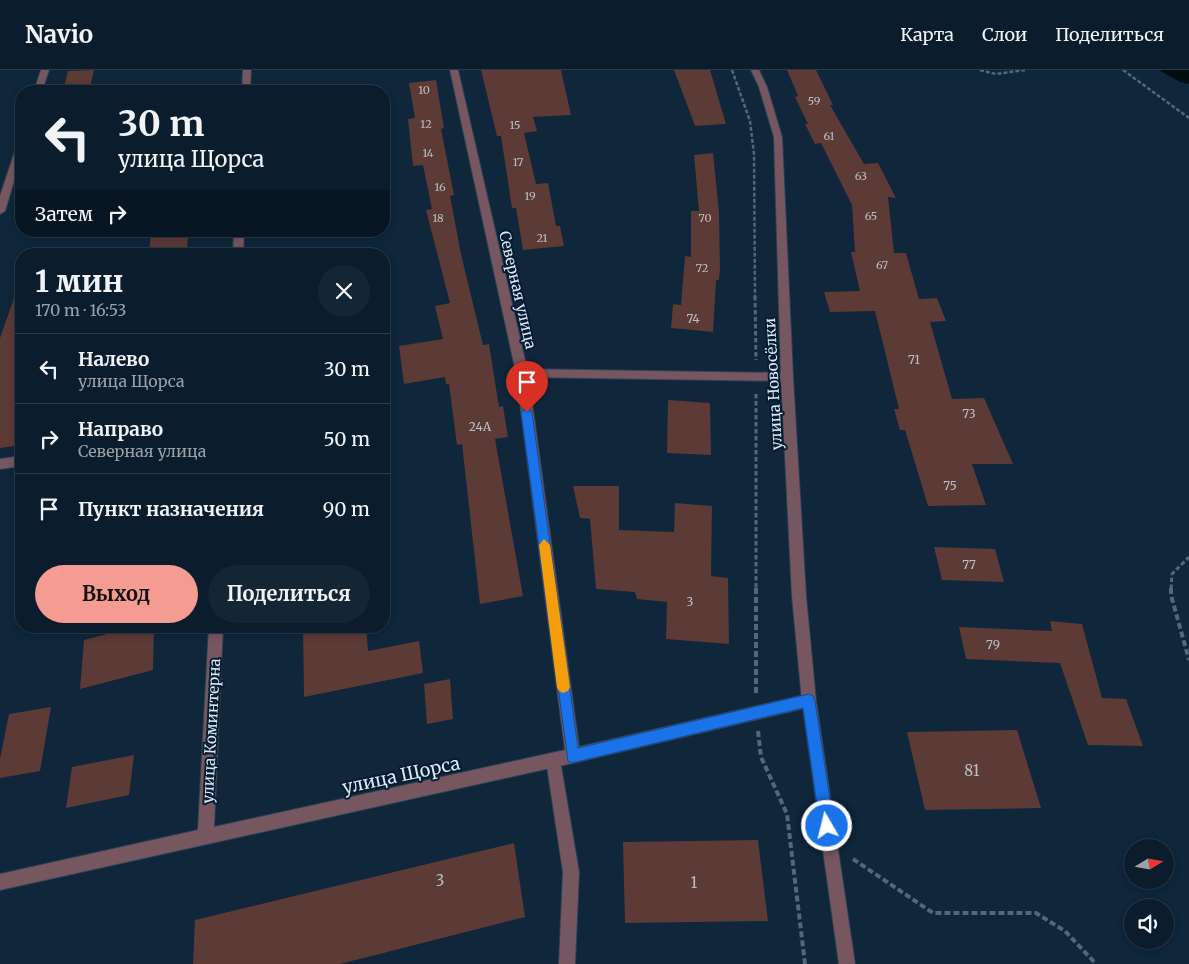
<!DOCTYPE html>
<html lang="ru">
<meta charset="utf-8">
<style>
body{margin:0;font-family:Merriweather,serif;background:#142534;color:#f1f3f6;height:100vh;display:flex;flex-direction:column;font-size:19px;white-space:nowrap}
*{box-sizing:border-box;margin:0}
p{font-size:16px;color:#9aa1a9}
.icon{flex:none;width:28px;height:28px;fill:none;stroke:currentColor;stroke-width:2;stroke-linecap:round;stroke-linejoin:round}
.map{position:relative;flex:1;overflow:hidden}
.sheet{position:absolute;left:15px;top:178px;width:375px;height:385px;display:flex;flex-direction:column;background:#0b1c2c;border-radius:20px;box-shadow:0 2px 8px #0003,0 0 0 1px #2b3a48}
.sheet>*{flex:none}
.top-card{position:absolute;left:15px;top:15px;width:375px;height:152px;border-radius:20px;box-shadow:0 2px 8px #0003,0 0 0 1px #2b3a48;background:#0b1c2c;color:#f1f3f6;overflow:hidden}
.needle{width:32px;rotate:79deg}
.tools{position:absolute;left:1124px;top:769px;display:grid;gap:10px}
.tools a{display:grid;place-items:center;width:50px;height:50px;border-radius:50%;background:#0b1c2c;box-shadow:0 2px 8px #0003,0 0 0 1px #2b3a48;font-size:25px}
.pin{position:absolute;display:grid;place-items:center;width:42px;height:42px;color:#fff;margin:-51px -21px;border-radius:50% 50% 50% 0;rotate:-45deg;box-shadow:0 0 5px #0007}
.pin .icon{rotate:45deg}
.me{position:absolute;width:55px;margin:-28px;rotate:352deg;stroke-linejoin:round;filter:drop-shadow(0 0 4px #0008)}
.turn{display:flex;align-items:center;gap:18px;height:105px;padding:0 20px;font-size:22px}
.turn .icon{width:65px;height:65px;stroke-width:2.5}
.turn b{display:block;font-size:35px;line-height:42px}
.then{display:flex;align-items:center;height:48px;padding:0 20px;background:#0003;gap:10px;font-size:19px}
.round{display:grid;place-items:center;flex:none;width:52px;height:52px;border-radius:26px;background:#142534}
.headline{display:flex;align-items:center;justify-content:space-between;height:85px;padding:0 20px}
h1{font-size:30px;font-weight:700;line-height:38px}
.cta{display:flex;gap:10px;margin-top:auto;padding:10px 20px}
.cta a{flex:1;height:58px;border-radius:30px;background:#f59c92;color:#111;font-size:20px;font-weight:700;line-height:58px;text-align:center}
.cta a+a{background:#142534;color:#f1f3f6}
ul{padding:0;list-style:none}
li{display:flex;align-items:center;gap:15px;height:70px;padding:0 20px;border-top:1px solid #2b3a48}
li div{flex:1}
li b{display:block;font-size:19px}
li em{font-style:normal}
header{display:flex;align-items:center;gap:30px;box-sizing:border-box;height:70px;padding:0 25px;background:#0b1c2c;border-bottom:1px solid #2b3a48}
header strong{font-size:24px}
nav{display:flex;gap:28px;margin-inline-start:auto;font-size:18px}
.map>svg:first-child{display:block}
.water{fill:#020d10}
.building{fill:#5c3a36}
.lines{fill:none;stroke-linecap:round;stroke-linejoin:round}
.service-casing{stroke:#2c4156;stroke-width:2}
.minor-casing{stroke:#2c4156;stroke-width:2}
.tertiary-casing{stroke:#2c4156;stroke-width:2}
.path-far2{stroke:#53677a;stroke-width:2.5;stroke-dasharray:4 2;stroke-linecap:butt}
.path-far1{stroke:#53677a;stroke-width:3;stroke-dasharray:4.5 2.5;stroke-linecap:butt}
.path{stroke:#53677a;stroke-width:4;stroke-dasharray:6 3;stroke-linecap:butt}
.service{fill:#77575f;fill-rule:evenodd}
.minor{fill:#77575f;fill-rule:evenodd}
.tertiary{fill:#77575f;fill-rule:evenodd}
.route{fill:#1a73e8;stroke:#114b97}
.slow{fill:#f59e0b}
.labels{text-anchor:middle;dominant-baseline:central;stroke-width:4;stroke-linejoin:round;paint-order:stroke}
.far-number-label{font-size:11px;fill:#bcbec8}
.number-label{font-size:12px;fill:#bcbec8}
.street-label{font-size:15px;fill:#dceaf9;stroke:#061c30}
.near-number-label{font-size:15px;fill:#bcbec8}
.near-street-label{font-size:18px;fill:#dceaf9;stroke:#061c30}
</style>
<header>
<strong>Navio</strong>
<nav><a>Карта</a><a>Слои</a><a>Поделиться</a></nav>
</header>
<div class="map">
<svg width="1189" height="894" viewBox="0 0 1189 894">
<rect width="100%" height="100%" fill="#0f263b"/>
<!-- water -->
<path class="water" d="M1159 0H1189V14L1180 12Z"/>
<!-- building -->
<path class="building" d="M94 0 89 21H63L68 1Z
M481 0H561L571 45 533 47 537 61 524 63 536 114 548 113 556 156H560L564 176 523 180 516 138H512L501 66H497Z
M674 0H710L726 54 695 56Z
M787 0H816L833 35H830L864 94 878 93 896 128 888 127 894 183H906L919 229 937 228 946 251 930 252 952 329 984 328 1013 394H972L986 435 928 436 905 360H900L894 339H899L875 241 830 242 824 222 860 221 851 182H855L852 135 821 73 815 74 805 54H808L795 27 798 26Z
M436 10 444 58 441 59 454 125 450 126 461 184 483 275 489 274 499 337 503 336 508 367 495 369 523 526 480 534 462 374 457 375 449 314H446L445 307 404 314 399 276 443 269 435 236 450 233 426 140 432 139 423 95 413 96 408 49 415 48 409 13Z
M713 83 719 142 720 199 719 210H716L713 262 671 258 673 234 681 235 685 186 691 187V141H699L694 85Z
M151 161H188L187 184H149Z
M18 217H21V375L0 378V268Z
M668 330 710 333 711 385 667 383Z
M573 416H619V460L674 462 675 433 712 436 711 506 728 508 729 574 666 569 667 532 637 529 635 522 596 519 590 449 580 448Z
M934 477 995 479 1004 512 942 510Z
M1050 551 1082 554 1102 628 1126 629 1143 676 1088 675 1060 593 966 589 959 557 1052 561Z
M138 556H154L153 600 80 619 84 570Z
M303 556H366L368 581 419 571 423 603 304 627Z
M450 609 453 649 427 654 424 614Z
M51 637 40 701 0 708V689L9 644Z
M1017 660 1041 738 925 740 907 662Z
M134 685 129 725 66 738 72 697Z
M758 770 768 851 625 853 623 772Z
M514 773 525 847 340 894H193L195 850Z"/>
<g class="lines">
<defs>
<path id="service" d="M522 299 787 303 793 307 787 311 522 307 516 303Z
M21 386V396L0 399V389Z
M553 683 558 685 560 690 579 802 575 894H559L563 802 546 690 548 685Z"/>
<path id="minor" d="M41 0H49L42 21H34Z
M243 0H251L250 21H242Z
M450 0H458L528 303 579 677 809 624 814 626 816 631 814 636 573 693 0 820V804L198 760 209 556H223L214 757 565 680 516 303Z
M21 72V88L5 141 0 144V126L17 75Z
M234 161H244L243 184H233Z"/>
<path id="tertiary" d="M751 0H759L767 17 782 67 793 307 806 526 816 631 855 894H839L802 631 792 526 781 307 774 67 759 17Z"/>
</defs>
<!-- service casing -->
<use href="#service" class="service-casing"/>
<!-- minor casing -->
<use href="#minor" class="minor-casing"/>
<!-- tertiary casing -->
<use href="#tertiary" class="tertiary-casing"/>
<!-- path-far2 -->
<path class="path-far2" d="M732 0 750 51 754 84 755 228
M980 0 996 4 1025 0
M1123 0 1189 48"/>
<!-- path-far1 -->
<path class="path-far1" d="M755 226 756 290
M756 324V519
M1171 519 1172 504 1189 487"/>
<!-- path -->
<path class="path" d="M756 518V623
M1171 518V525L1189 590
M758 661 761 687 787 744 805 894
M853 789 933 843H1036L1065 861 1096 894"/>
<!-- service -->
<use href="#service" class="service"/>
<!-- minor -->
<use href="#minor" class="minor"/>
<!-- tertiary -->
<use href="#tertiary" class="tertiary"/>
</g>
<!-- route -->
<path class="route" d="M527 338 532 342 578 678 809 624 813 626 815 631 834 756 832 761 827 763 822 761 820 756 803 638 572 693 568 691 521 342Z"/>
<!-- slow -->
<path class="slow" d="M544 469 550 475 570 617 568 621 563 623 559 621 557 617 539 475Z"/>
<g class="labels">
<!-- far-number labels -->
<g class="far-number-label">
<text x="424" y="20">10</text>
<text x="814" y="31">59</text>
<text x="426" y="54">12</text>
<text x="515" y="55">15</text>
<text x="829" y="66">61</text>
<text x="428" y="83">14</text>
<text x="518" y="92">17</text>
<text x="861" y="106">63</text>
<text x="440" y="117">16</text>
<text x="530" y="126">19</text>
<text x="871" y="146">65</text>
<text x="438" y="148">18</text>
<text x="705" y="148">70</text>
<text x="542" y="168">21</text>
<text x="882" y="195">67</text>
<text x="702" y="198">72</text>
</g>
<!-- number labels -->
<g class="number-label">
<text x="693" y="248">74</text>
<text x="914" y="289">71</text>
<text x="969" y="343">73</text>
<text x="480" y="356">24А</text>
<text x="950" y="415">75</text>
<text x="969" y="494">77</text>
<text x="690" y="531">3</text>
<text x="993" y="574">79</text>
</g>
<!-- street labels -->
<g class="street-label">
<text transform="translate(518 220) rotate(77)">Северная улица</text>
<text transform="translate(773 314) rotate(-93)">улица Новосёлки</text>
<text transform="translate(211 661) rotate(-87)">улица Коминтерна</text>
</g>
<!-- near-number labels -->
<g class="near-number-label">
<text x="972" y="700">81</text>
<text x="440" y="810">3</text>
<text x="694" y="812">1</text>
</g>
<!-- near-street labels -->
<g class="near-street-label">
<text transform="translate(401 705) rotate(-12)">улица Щорса</text>
</g>
</g>
</svg>
<div class="tools">
<a><svg class="needle" viewBox="-14 -14 28 28"><path d="M0-13l5 13h-10z" fill="#e53935"/><path d="M0 13l5-13h-10z" fill="#9aa1a9"/></svg></a>
<a><svg class="icon" aria-label="sound" viewBox="0 0 24 24"><path d="M4 9h4l5-4v14l-5-4H4zM17 9q2 3 0 6"/></svg></a>
</div>
<div class="pin" style="left:527px;top:342px;background:#d93025"><svg class="icon" aria-label="arrive" viewBox="0 0 24 24"><path d="M6 21V4h12l-3 4 3 4H6"/></svg></div>
<svg class="me" style="left:827px;top:756px" viewBox="-20 -20 40 40"><circle r="17" fill="#1a73e8" stroke="#fff" stroke-width="3"/><path d="M0-11L8 9 0 5-8 9z" fill="#fff"/></svg>
<div class="top-card">
<div class="turn"><svg class="icon" aria-label="left" viewBox="0 0 24 24"><path d="M17 20v-9H6M10 6l-5 5 5 5"/></svg><div><b>30 m</b>улица Щорса</div></div>
<div class="then">Затем<svg class="icon" aria-label="right" viewBox="0 0 24 24"><path d="M7 20v-9h11M14 6l5 5-5 5"/></svg></div>
</div>
<section class="sheet">
<div class="headline"><div><h1>1 мин</h1><p>170 m · 16:53</p></div><a class="round"><svg class="icon" aria-label="close" viewBox="0 0 24 24"><path d="M6 6l12 12M18 6L6 18"/></svg></a></div>
<ul>
<li><svg class="icon" aria-label="left" viewBox="0 0 24 24"><path d="M17 20v-9H6M10 6l-5 5 5 5"/></svg><div><b>Налево</b><p>улица Щорса</p></div><em>30 m</em></li>
<li><svg class="icon" aria-label="right" viewBox="0 0 24 24"><path d="M7 20v-9h11M14 6l5 5-5 5"/></svg><div><b>Направо</b><p>Северная улица</p></div><em>50 m</em></li>
<li><svg class="icon" aria-label="arrive" viewBox="0 0 24 24"><path d="M6 21V4h12l-3 4 3 4H6"/></svg><div><b>Пункт назначения</b></div><em>90 m</em></li>
</ul>
<div class="cta"><a>Выход</a><a>Поделиться</a></div>
</section>
</div>
